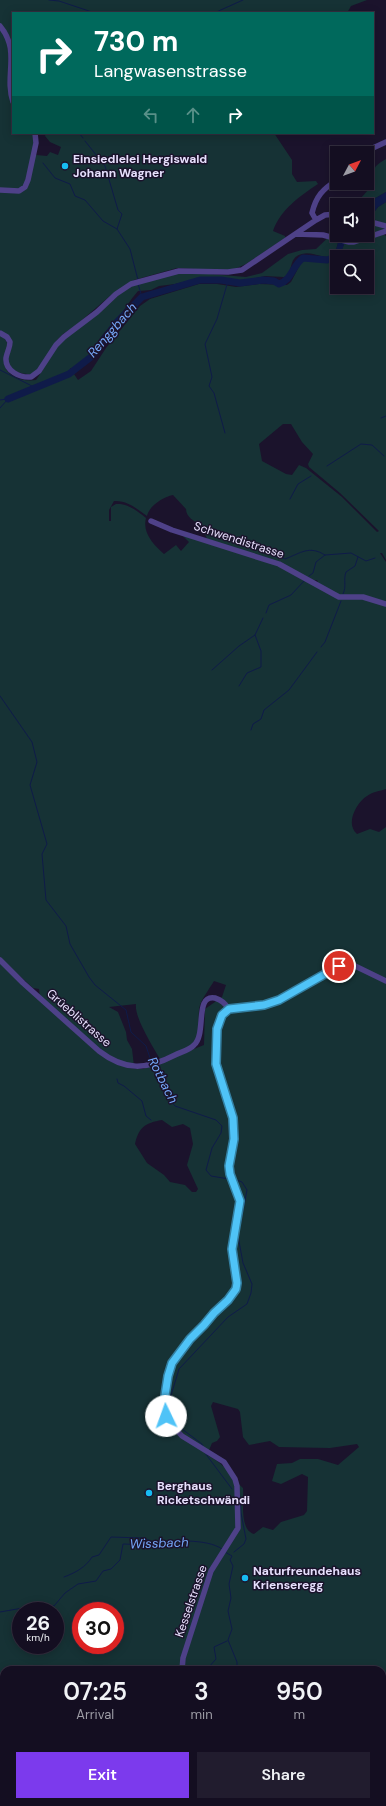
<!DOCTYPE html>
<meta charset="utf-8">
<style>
body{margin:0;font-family:"DM Sans",sans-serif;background:#211c2e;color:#f1f3f6;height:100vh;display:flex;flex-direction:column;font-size:15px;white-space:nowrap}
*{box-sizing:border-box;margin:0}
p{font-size:13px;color:#9d9ca5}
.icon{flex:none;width:22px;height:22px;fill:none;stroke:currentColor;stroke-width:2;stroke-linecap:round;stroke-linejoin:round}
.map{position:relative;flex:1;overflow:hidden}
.sheet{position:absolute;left:0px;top:1666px;width:386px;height:140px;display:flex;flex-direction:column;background:#140e21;border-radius:12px 12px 0 0;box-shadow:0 2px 10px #0003,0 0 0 1px #332e3f}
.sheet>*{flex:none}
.top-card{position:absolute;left:12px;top:12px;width:362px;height:122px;border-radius:0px;box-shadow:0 2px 10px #0003,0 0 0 1px #332e3f;background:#00695c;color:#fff;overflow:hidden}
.needle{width:26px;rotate:49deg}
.controls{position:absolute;left:330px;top:146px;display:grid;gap:8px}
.controls a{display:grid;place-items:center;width:44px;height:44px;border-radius:0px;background:#140e21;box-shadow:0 2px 10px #0003,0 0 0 1px #332e3f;font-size:20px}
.speed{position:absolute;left:12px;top:1602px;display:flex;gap:8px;font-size:20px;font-weight:700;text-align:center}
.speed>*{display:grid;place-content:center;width:52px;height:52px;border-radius:50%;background:#140e21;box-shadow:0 2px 10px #0003,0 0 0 1px #332e3f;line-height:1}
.speed small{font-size:10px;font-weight:400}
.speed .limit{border:6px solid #d22;background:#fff;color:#111}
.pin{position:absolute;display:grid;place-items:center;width:34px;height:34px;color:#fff;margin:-17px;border:2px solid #fff;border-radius:50%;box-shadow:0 1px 4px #0007}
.me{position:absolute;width:44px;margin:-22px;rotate:357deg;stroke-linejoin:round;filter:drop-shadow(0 0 3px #0008)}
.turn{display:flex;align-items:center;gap:14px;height:84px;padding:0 16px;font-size:18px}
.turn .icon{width:52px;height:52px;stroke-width:2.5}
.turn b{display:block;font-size:28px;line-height:34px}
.lanes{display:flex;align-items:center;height:38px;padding:0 16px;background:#0003;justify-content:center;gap:20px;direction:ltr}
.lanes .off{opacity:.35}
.eta{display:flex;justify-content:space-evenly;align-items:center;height:68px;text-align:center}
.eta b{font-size:24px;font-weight:600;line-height:28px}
.cta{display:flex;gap:8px;margin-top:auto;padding:8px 16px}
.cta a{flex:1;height:46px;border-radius:0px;background:#7c3aed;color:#fff;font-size:16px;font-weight:600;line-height:46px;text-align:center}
.cta a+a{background:#211c2e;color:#f1f3f6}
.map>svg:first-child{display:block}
.green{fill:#163235;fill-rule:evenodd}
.water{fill:#0f1b49}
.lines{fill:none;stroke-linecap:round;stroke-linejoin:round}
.stream{stroke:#0f1b49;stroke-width:1}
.river{stroke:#0f1b49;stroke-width:7}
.minor{stroke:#4e4188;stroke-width:5.5}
.route-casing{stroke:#337fa1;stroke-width:10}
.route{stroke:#4fc3f7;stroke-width:7}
.poi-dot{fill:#17bbf2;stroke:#1b132c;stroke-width:1.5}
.labels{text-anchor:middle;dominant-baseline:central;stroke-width:3;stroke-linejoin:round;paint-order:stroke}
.poi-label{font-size:12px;font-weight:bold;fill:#e7e0fd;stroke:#1b132c;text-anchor:start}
.street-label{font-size:12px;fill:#e7e0fd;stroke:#1b132c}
.water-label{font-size:13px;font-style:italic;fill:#74a6f7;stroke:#1b132c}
</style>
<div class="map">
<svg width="386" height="1806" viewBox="0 0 386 1806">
<rect width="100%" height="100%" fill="#1b132c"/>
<!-- green -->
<path class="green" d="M0 0H367L351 6 347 13H13V52L0 24Z
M0 29 7 40 13 106V133H33L36 155 47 156 50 152 58 155 61 147 50 142 45 136 46 133H274L292 160V174L297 182 316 181 318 184C300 196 280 210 273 231L285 236V238L246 264 230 271 177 268 134 280 111 295 75 326 63 334 57 340 39 368 32 374C23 375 8 371 8 359 8 357 10 352 11 350L0 330Z
M386 159V192L374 199 367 208V205H354C359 199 368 192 371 185 376 169 369 169 386 159Z
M386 202V224L376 221 372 215 378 207Z
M368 224 386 228 383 234 386 236V560L382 553H380L386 562V604L364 596H339L319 585 317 580 313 581 274 561 207 539C206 535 202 530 199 526 195 520 186 518 186 509L173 495C163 497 149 506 147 516 137 509 127 500 114 501L109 510V521H111V507L116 504C128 503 137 511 146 518 142 533 154 545 164 554L176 545 181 551 189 542 183 536 184 534 279 565 338 597 364 598 386 605V789C380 791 372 792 367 796 356 803 345 824 357 834L370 829 379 832 386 827V1806H0V335C4 337 7 340 8 344 8 350 5 355 4 360 4 377 23 382 36 380 45 368 50 354 60 343 68 333 81 326 92 318 108 306 120 291 138 282L186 272 246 277 262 273 288 254 302 250 316 249 337 229V235H340L335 254 329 257C318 257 308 249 297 256 289 261 293 273 284 277L265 276 238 282 199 278 175 284 159 286 151 290 138 291C130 300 125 309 118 318 113 325 106 330 101 337 93 347 86 369 70 368L78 380 91 371 106 348 140 306 150 299 199 284H217L236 287 259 284 287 285 291 282 302 261C313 256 323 266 337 259V287H367V257H339L346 238 349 235H367ZM283 424H291L302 442 313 454 308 464 309 467 340 493 379 531 377 532 342 497 306 468 299 465 292 475 286 474 262 461 259 444ZM12 969 33 988 39 989 40 997C50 1006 61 1015 71 1024 86 1037 112 1068 134 1066L132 1049 127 1040 126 1032 118 1012 109 1007 136 1004C134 1017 153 1047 160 1059L193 1045C204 1033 196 1019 200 1005 203 997 210 988 214 981L226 985 222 997 205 1009 204 1045 143 1069 128 1068 101 1054 9 970ZM162 1120 172 1127 183 1124 190 1128 193 1144 187 1165 198 1189 196 1192H192L185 1185 170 1182 164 1175 147 1163 135 1144C139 1127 145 1123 162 1120ZM213 1402 238 1409 240 1412 243 1437 249 1445 270 1441 279 1447 330 1448 357 1444 359 1447 338 1465 318 1459H300L292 1463 277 1464 272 1481 281 1484 302 1474 308 1477 307 1511 304 1515 281 1522 273 1530 263 1527 254 1534C239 1530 244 1500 243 1488 228 1474 227 1465 207 1455L212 1443 217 1441 220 1437 211 1406ZM21 1611H55V1645H21ZM81 1611H115V1645H81ZM4 1670H382V1802H4Z"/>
<!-- water -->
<path class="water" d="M386 192V202L378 207 372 215 376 221 367 224V208L374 199Z
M340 235H349C343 241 344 253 337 257V259L325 263 324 257H329L335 254Z"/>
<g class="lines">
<!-- stream -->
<path class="stream" d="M49 0 59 1 95 13
M214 13 243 0
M79 133 83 138
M85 141 105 166 118 210 122 214 117 229 130 249 138 280
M43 163 55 178 70 184 75 196 85 200 103 221 117 229
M138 284 142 297
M0 370 36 388
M0 400 7 399
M0 408 8 399
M381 418 386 416
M225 433 214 393 209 386 212 377 205 344 217 319 228 281
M327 466 361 444 372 445 384 456
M290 499 298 484 311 476
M276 557 279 556 285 559C301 553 309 545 325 555
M309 576 313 573 316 562 325 555 351 553 366 561 375 558
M343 594C347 586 343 580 346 572L355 566 358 557
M266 613 269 605 291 595 304 581
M321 647 325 642 341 601
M212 670 239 646 255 635
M239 686 247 673 261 667V651L255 635 263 618
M0 696 32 742 37 762 30 785 47 844 42 854 46 900 66 926 70 944 89 977 95 985 126 1010 131 1032 146 1046 151 1061
M251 730 253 724 261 719 264 710 289 690 317 652
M153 1066 156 1073 169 1090 170 1100 175 1106 216 1120 222 1126 221 1133 212 1148 206 1170 211 1176 229 1179
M117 1079 118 1083 124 1086 142 1101 146 1116 151 1120
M203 1446 202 1444 178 1426 168 1410 169 1402 179 1369 228 1317 247 1304 251 1293 252 1284 243 1263 238 1236 247 1190 242 1182 234 1179
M205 1453 232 1489
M225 1552 232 1556 230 1560 233 1566 229 1584 231 1598 228 1611 232 1629 228 1640 237 1662V1670
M234 1552 244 1544 246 1539 241 1513 240 1496
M64 1577C75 1573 86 1567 92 1557L99 1555 111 1537 143 1538 151 1541
M0 1612 34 1606H54L65 1593 78 1584 96 1581 103 1571 111 1569 120 1560 123 1544 148 1545 152 1542C170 1541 207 1538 222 1549
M208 1670V1668L216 1659 214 1647 227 1641
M0 1800 4 1798
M96 1806 100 1802
M171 1806 172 1802"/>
<!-- river -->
<path class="river" d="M8 399 69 374 91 357 117 322 142 297 200 280H221L240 283 263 280 274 281 279 284C292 280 292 266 303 258L327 260 333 258"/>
<!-- minor -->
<path class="minor" d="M0 26C21 51 4 75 13 102
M362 153 386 142
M0 190 19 191 25 187 28 180 36 143 35 133
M316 220 312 213C316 196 323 189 337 180
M367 221 386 226
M296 234 323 235 349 242H354L386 231
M0 333 7 337 10 342C10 348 7 352 6 358 5 371 20 378 31 377L39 371 56 345 64 337 97 312 116 294 131 284 179 271 228 272 242 270 316 220 325 215 337 214
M151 521 172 530 279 564 339 597H363L386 604
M0 960 23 983 99 1051C125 1071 146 1070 175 1055 181 1052 190 1050 194 1045 207 1034 194 994 215 998 222 1000 225 1004 229 1009
M182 1670 183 1658 211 1571 238 1528 237 1486 235 1479 224 1462 182 1436 169 1422 165 1416 163 1403 168 1376 172 1363 191 1339 204 1325 214 1313 228 1300 236 1289 237 1283 232 1249 240 1201 230 1174 229 1166 234 1139 233 1119 216 1064 217 1029 222 1015 229 1009 264 1005 279 1000 339 966 353 965 386 981
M267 1802 270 1806"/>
</g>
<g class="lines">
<defs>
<path id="route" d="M166 1416 164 1402 168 1376 172 1363 190 1339 204 1325 214 1313 228 1300 236 1289 237 1283 232 1249 240 1201 230 1174 229 1166 234 1139 233 1118 216 1064 217 1029 222 1015 229 1009 264 1005 279 1000 339 966"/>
</defs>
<!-- route casing -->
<use href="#route" class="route-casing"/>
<!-- route -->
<use href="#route" class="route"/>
</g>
<!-- markers -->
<g class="poi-dot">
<circle cx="65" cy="166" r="4"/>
<circle cx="149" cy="1493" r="4"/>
<circle cx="245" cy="1578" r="4"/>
</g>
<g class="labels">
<!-- poi labels -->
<g class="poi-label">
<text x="73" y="159">Einsiedlelei Hergiswald<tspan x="73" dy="14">Johann Wagner</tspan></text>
<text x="157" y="1486">Berghaus<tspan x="157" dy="14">Ricketschwändi</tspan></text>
<text x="253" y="1571">Naturfreundehaus<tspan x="253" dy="14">Krienseregg</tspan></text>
</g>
<!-- street labels -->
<g class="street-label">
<text transform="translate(239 540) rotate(18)">Schwendistrasse</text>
<text transform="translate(79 1018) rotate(41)">Grüeblistrasse</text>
<text transform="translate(191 1601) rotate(-71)">Kesselstrasse</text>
</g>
<!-- water labels -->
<g class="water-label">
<text transform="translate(112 330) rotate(-49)">Renggbach</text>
<text transform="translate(163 1080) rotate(63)">Rotbach</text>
<text transform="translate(159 1543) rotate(-2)">Wissbach</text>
</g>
</g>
</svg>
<div class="controls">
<a><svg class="needle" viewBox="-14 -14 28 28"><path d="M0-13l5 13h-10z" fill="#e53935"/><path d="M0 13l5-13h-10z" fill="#9d9ca5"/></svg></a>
<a><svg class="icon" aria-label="sound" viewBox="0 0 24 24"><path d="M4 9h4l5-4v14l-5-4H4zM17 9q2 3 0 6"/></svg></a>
<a><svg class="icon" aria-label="search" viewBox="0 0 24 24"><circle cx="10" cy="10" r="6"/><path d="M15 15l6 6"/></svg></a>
</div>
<div class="speed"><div>26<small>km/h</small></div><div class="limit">30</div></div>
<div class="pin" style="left:339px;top:966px;background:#d93025"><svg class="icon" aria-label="arrive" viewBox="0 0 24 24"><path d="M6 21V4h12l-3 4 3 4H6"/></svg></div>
<svg class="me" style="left:166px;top:1416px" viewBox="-20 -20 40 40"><circle r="19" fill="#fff"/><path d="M0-13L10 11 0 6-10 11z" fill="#4fc3f7"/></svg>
<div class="top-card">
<div class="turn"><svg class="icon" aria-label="right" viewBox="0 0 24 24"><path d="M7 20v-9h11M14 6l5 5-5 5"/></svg><div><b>730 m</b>Langwasenstrasse</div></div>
<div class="lanes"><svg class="icon off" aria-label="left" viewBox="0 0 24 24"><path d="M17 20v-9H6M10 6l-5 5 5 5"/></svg><svg class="icon off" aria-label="ahead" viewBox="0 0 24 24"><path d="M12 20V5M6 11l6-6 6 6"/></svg><svg class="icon" aria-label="right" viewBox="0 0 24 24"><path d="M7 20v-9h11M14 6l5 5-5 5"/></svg></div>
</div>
<section class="sheet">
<div class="eta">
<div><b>07:25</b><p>Arrival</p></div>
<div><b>3</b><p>min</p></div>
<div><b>950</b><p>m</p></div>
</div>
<div class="cta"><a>Exit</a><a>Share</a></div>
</section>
</div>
